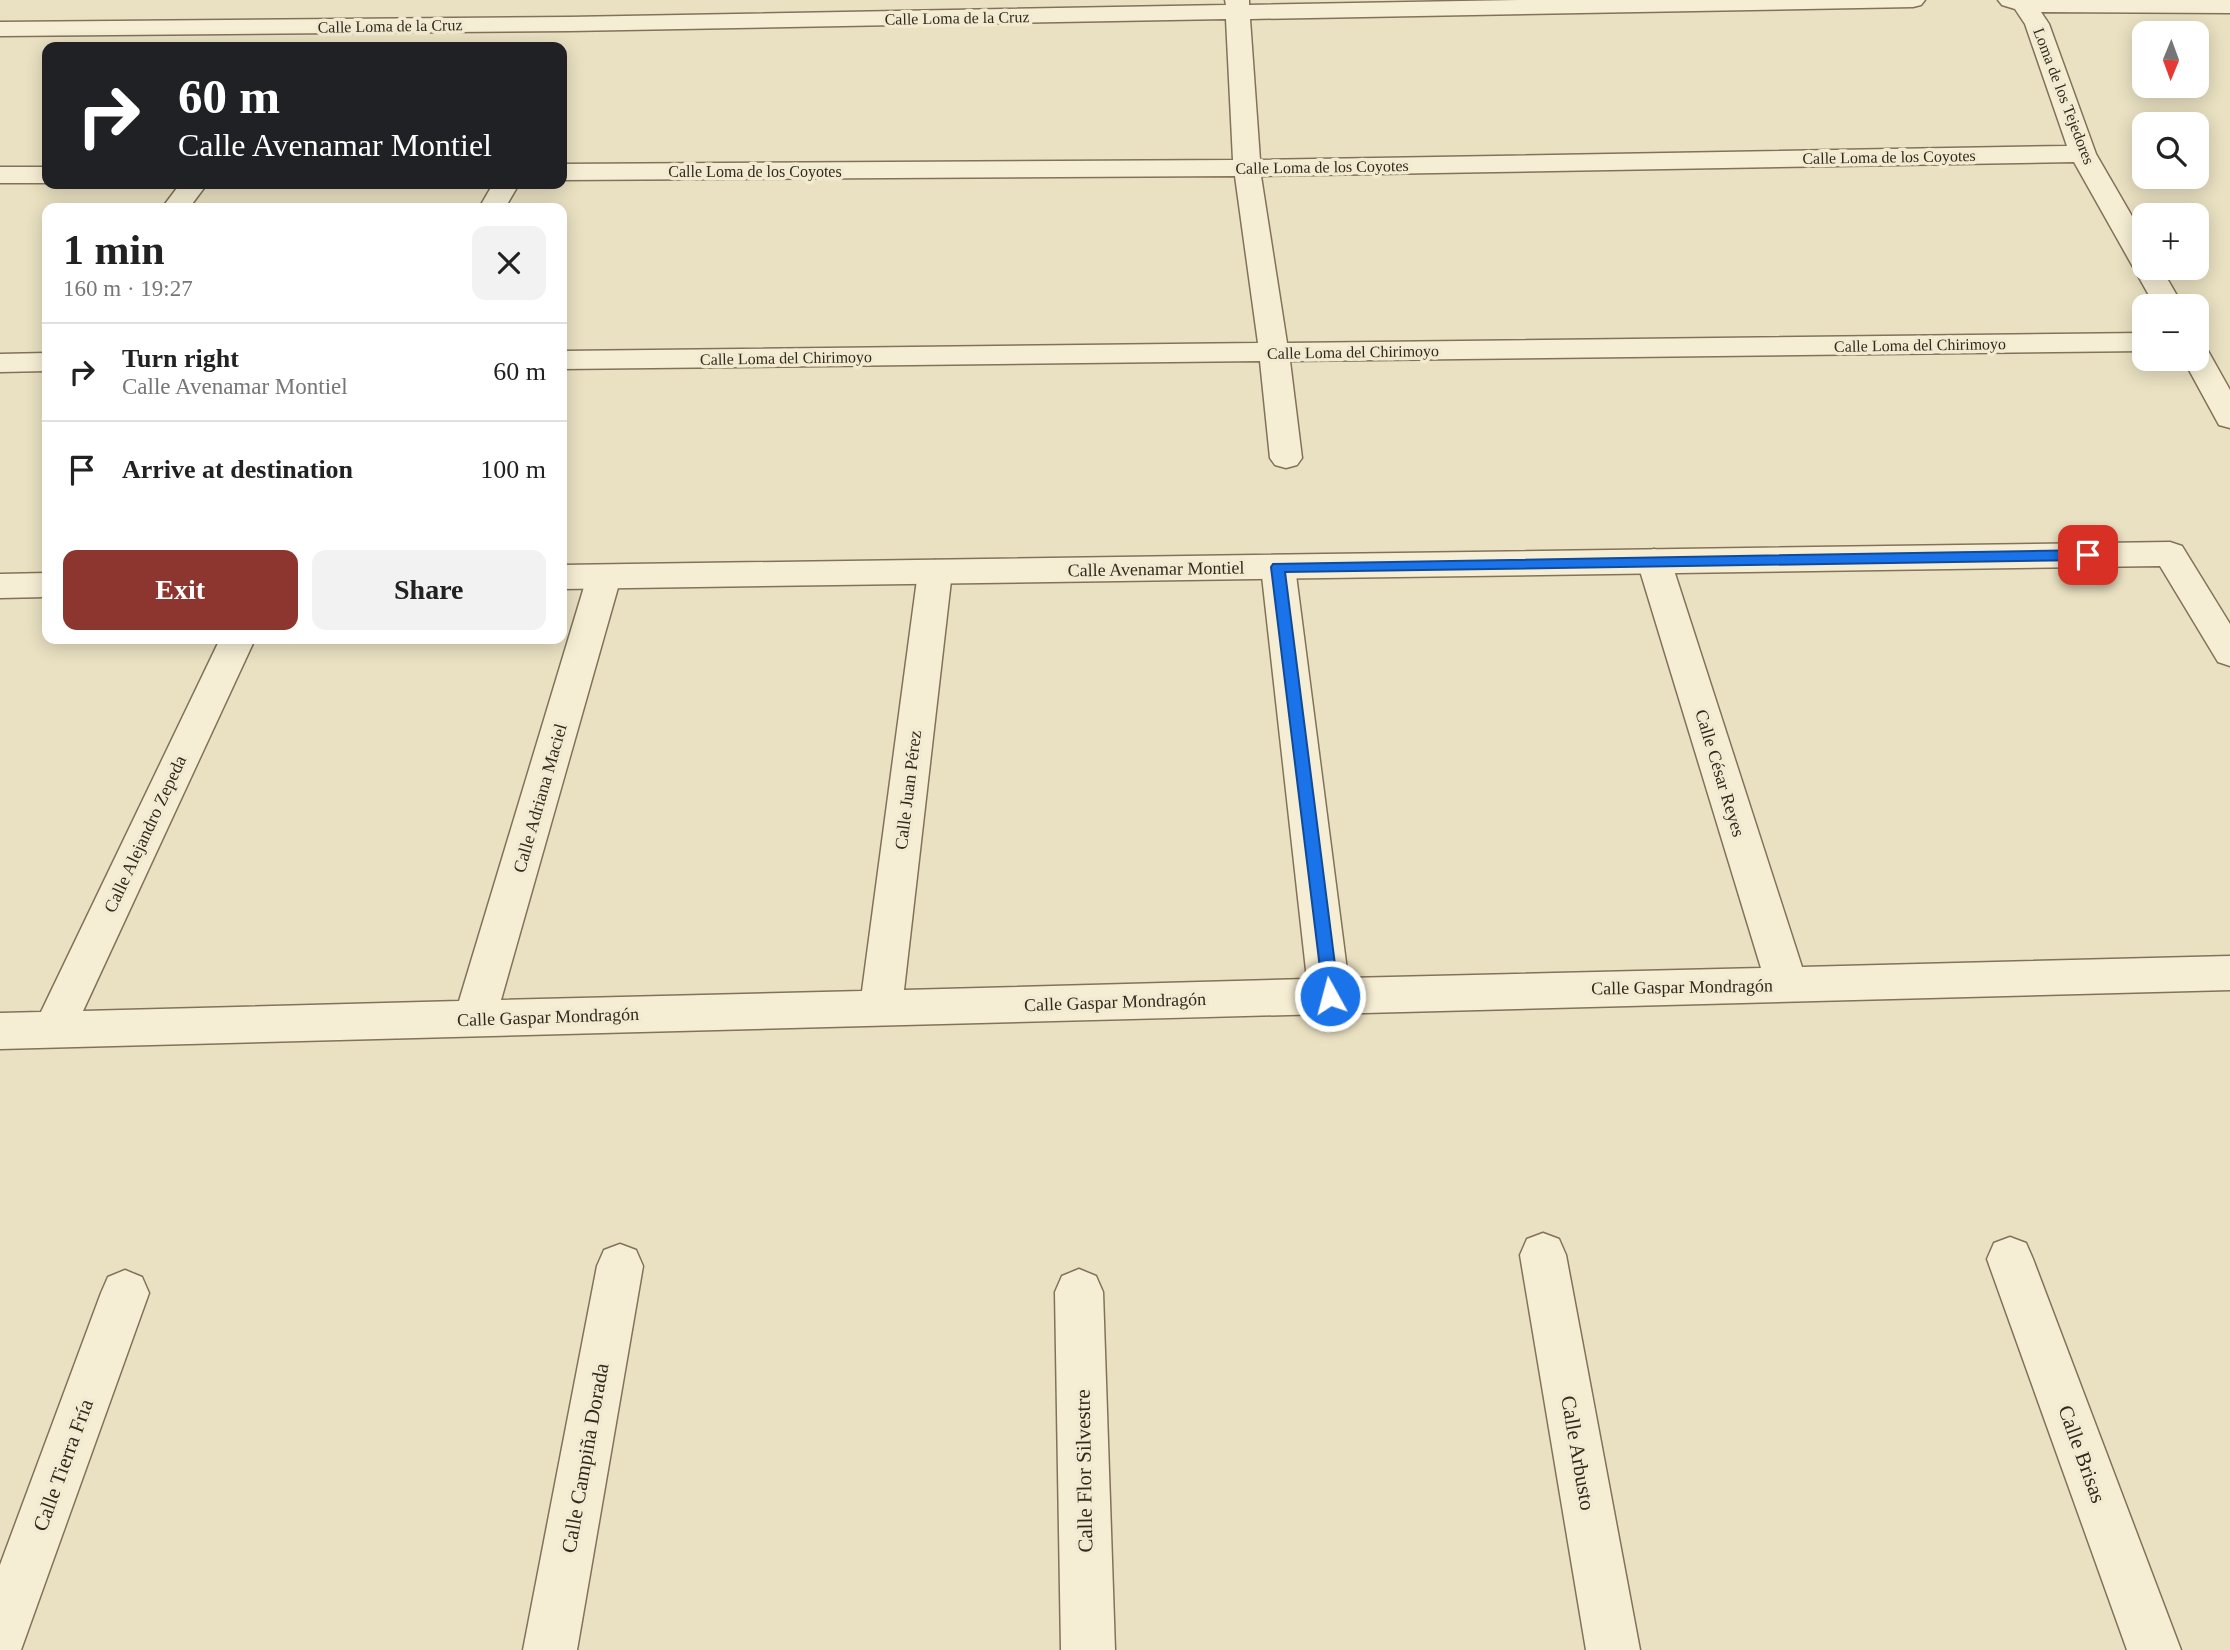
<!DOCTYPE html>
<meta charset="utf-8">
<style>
body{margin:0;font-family:Georgia,serif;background:#f2f2f2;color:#222;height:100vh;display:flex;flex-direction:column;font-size:26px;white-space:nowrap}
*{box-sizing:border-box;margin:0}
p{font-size:23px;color:#767676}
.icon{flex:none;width:38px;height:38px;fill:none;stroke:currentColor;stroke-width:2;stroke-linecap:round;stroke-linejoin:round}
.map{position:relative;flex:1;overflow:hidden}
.side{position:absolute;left:42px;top:203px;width:525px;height:441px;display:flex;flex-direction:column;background:#fff;border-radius:14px;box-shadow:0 4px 18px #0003}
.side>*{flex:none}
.banner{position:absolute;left:42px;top:42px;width:525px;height:147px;border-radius:14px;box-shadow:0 4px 18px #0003;background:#202124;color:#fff;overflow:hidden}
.needle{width:46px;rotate:181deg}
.fabs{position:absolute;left:2132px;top:21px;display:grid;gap:14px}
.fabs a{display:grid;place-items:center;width:77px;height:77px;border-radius:14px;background:#fff;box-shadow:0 4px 18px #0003;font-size:35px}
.pin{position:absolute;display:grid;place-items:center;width:60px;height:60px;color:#fff;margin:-30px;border-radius:14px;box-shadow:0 4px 10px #0006}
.me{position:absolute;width:77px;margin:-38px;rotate:353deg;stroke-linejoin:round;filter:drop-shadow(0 0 5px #0008)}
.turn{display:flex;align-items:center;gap:24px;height:147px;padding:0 21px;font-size:32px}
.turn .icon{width:91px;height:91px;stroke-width:2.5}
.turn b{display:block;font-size:49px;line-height:60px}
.round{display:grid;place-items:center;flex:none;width:74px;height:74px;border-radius:14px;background:#f2f2f2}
.overview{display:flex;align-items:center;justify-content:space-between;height:119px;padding:0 21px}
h1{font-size:42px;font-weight:700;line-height:52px}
.action{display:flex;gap:14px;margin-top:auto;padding:14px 21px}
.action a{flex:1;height:80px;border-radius:14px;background:#8d352f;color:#fff;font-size:28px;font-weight:700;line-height:80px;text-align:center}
.action a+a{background:#f2f2f2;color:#222}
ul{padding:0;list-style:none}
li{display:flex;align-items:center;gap:21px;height:98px;padding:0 21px;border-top:2px solid #e0e0e0}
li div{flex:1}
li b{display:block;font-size:26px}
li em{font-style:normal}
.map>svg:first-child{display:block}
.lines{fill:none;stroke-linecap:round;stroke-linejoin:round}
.minor-casing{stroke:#82725a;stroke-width:3}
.tertiary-casing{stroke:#82725a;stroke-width:3}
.minor{fill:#f6eed4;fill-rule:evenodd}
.tertiary{fill:#f6eed4;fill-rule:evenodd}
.route{fill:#1a73e8;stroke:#114b97;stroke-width:2}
.labels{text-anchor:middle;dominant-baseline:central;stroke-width:7;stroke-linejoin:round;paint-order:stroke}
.far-street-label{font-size:16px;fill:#332a1e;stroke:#f2ebd1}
.street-label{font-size:18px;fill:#332a1e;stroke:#f2ebd1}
.near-street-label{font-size:21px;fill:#332a1e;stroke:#f2ebd1}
</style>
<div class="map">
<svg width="2230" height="1650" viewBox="0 0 2230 1650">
<rect width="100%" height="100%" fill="#eae1c2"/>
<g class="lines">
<defs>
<path id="minor" d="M1225 0H1249V5L1518 0H1925L1921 5 1913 7 1250 19 1260 160 2067 146 2025 24 2015 9 2002 5 1998 0H2230V13L2041 12 2049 24 2096 154 2144 237V268H2161L2183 306H2155L2074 162 1261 176 1287 343 2144 333V351L1290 361 1302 458 1297 465 1286 468 1275 465 1270 458 1260 361 562 369V351L1258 343 1235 176 562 180V164L1233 160 1226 19 569 31 0 36V22L569 17 1226 5Z
M0 167H47V183H0Z
M180 184H207L189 208H162Z
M493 184H519L505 208H479Z
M2196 346 2207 349 2230 390V428L2219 425 2183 359H2196Z
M47 353V371L0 372V354Z
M1654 549 1666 553 1671 561 1802 967 2230 956V990L0 1049V1013L41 1012 220 639H255L83 1011 459 1001 587 577 592 569 604 565 616 569 621 577 501 1000 862 991 918 572 923 564 935 560 947 564 952 572 904 990 1307 979 1261 567 1266 559 1278 555 1290 559 1295 567 1348 978 1761 968 1637 561 1642 553Z
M1543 1233 1559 1239 1566 1255 1640 1650H1586L1520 1255 1527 1239Z
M2010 1237 2026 1243 2033 1259 2181 1650H2127L1987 1259 1994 1243Z
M620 1244 636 1250 643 1266 577 1650H523L597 1266 604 1250Z
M1079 1269 1096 1276 1103 1292 1115 1650H1061L1055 1292 1062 1276Z
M125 1270 142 1277 149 1293 21 1650H0V1565L101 1293 108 1277Z"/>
<path id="tertiary" d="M2170 542 2182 546 2230 624V666L2218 662 2160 566 562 589V565Z
M47 573V597L0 598V574Z"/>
</defs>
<!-- minor casing -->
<use href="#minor" class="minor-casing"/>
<!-- tertiary casing -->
<use href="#tertiary" class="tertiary-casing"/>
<!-- minor -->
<use href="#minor" class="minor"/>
<!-- tertiary -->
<use href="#tertiary" class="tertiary"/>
</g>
<!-- route -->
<path class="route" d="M2088 550 2095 555 2088 560 1285 572 1339 996 1336 1001 1330 1003 1324 1001 1271 567 1273 564Z"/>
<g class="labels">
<!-- far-street labels -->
<g class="far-street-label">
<text transform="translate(957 18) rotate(-1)">Calle Loma de la Cruz</text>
<text transform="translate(390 26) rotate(-1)">Calle Loma de la Cruz</text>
<text transform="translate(2064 96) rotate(69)">Loma de los Tejedores</text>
<text transform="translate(1889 157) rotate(-1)">Calle Loma de los Coyotes</text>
<text transform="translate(1322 167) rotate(-1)">Calle Loma de los Coyotes</text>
<text x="755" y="171">Calle Loma de los Coyotes</text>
<text transform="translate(1920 345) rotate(-1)">Calle Loma del Chirimoyo</text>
<text transform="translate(1353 352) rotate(-1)">Calle Loma del Chirimoyo</text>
<text transform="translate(786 358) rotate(-1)">Calle Loma del Chirimoyo</text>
</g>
<!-- street labels -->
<g class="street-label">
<text transform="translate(1156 569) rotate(-1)">Calle Avenamar Montiel</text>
<text transform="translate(1720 773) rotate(73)">Calle César Reyes</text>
<text transform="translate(908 790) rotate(-83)">Calle Juan Pérez</text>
<text transform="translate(540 798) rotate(-74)">Calle Adriana Maciel</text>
<text transform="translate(145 834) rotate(-65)">Calle Alejandro Zepeda</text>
<text transform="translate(1682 987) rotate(-1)">Calle Gaspar Mondragón</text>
<text transform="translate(1115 1002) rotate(-2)">Calle Gaspar Mondragón</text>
<text transform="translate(548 1017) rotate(-2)">Calle Gaspar Mondragón</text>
</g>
<!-- near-street labels -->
<g class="near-street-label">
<text transform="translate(1578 1453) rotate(80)">Calle Arbusto</text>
<text transform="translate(2082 1454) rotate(70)">Calle Brisas</text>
<text transform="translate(585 1458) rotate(-80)">Calle Campiña Dorada</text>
<text transform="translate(63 1465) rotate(-70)">Calle Tierra Fría</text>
<text transform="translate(1084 1471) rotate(-91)">Calle Flor Silvestre</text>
</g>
</g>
</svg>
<div class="fabs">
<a><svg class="needle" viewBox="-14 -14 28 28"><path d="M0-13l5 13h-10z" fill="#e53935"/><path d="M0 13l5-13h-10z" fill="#767676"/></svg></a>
<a><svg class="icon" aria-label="search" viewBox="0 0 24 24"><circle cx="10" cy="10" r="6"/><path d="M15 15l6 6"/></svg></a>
<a>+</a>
<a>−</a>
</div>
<div class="pin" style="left:2088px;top:555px;background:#d93025"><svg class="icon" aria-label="arrive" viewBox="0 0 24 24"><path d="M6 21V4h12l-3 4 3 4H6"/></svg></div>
<svg class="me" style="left:1330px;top:996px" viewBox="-20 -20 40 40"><circle r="17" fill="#1a73e8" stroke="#fff" stroke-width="3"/><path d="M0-11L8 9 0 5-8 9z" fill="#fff"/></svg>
<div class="banner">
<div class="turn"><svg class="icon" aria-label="right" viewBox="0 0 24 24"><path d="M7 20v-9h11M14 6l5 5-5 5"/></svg><div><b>60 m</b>Calle Avenamar Montiel</div></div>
</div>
<section class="side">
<div class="overview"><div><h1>1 min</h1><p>160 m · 19:27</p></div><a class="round"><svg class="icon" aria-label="close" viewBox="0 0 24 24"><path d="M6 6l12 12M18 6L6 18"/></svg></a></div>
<ul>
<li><svg class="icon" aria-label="right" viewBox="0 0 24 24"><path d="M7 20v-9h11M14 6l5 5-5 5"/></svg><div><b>Turn right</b><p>Calle Avenamar Montiel</p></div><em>60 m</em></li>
<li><svg class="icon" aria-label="arrive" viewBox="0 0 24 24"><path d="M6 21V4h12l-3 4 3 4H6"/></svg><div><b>Arrive at destination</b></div><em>100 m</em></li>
</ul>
<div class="action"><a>Exit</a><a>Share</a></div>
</section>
</div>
